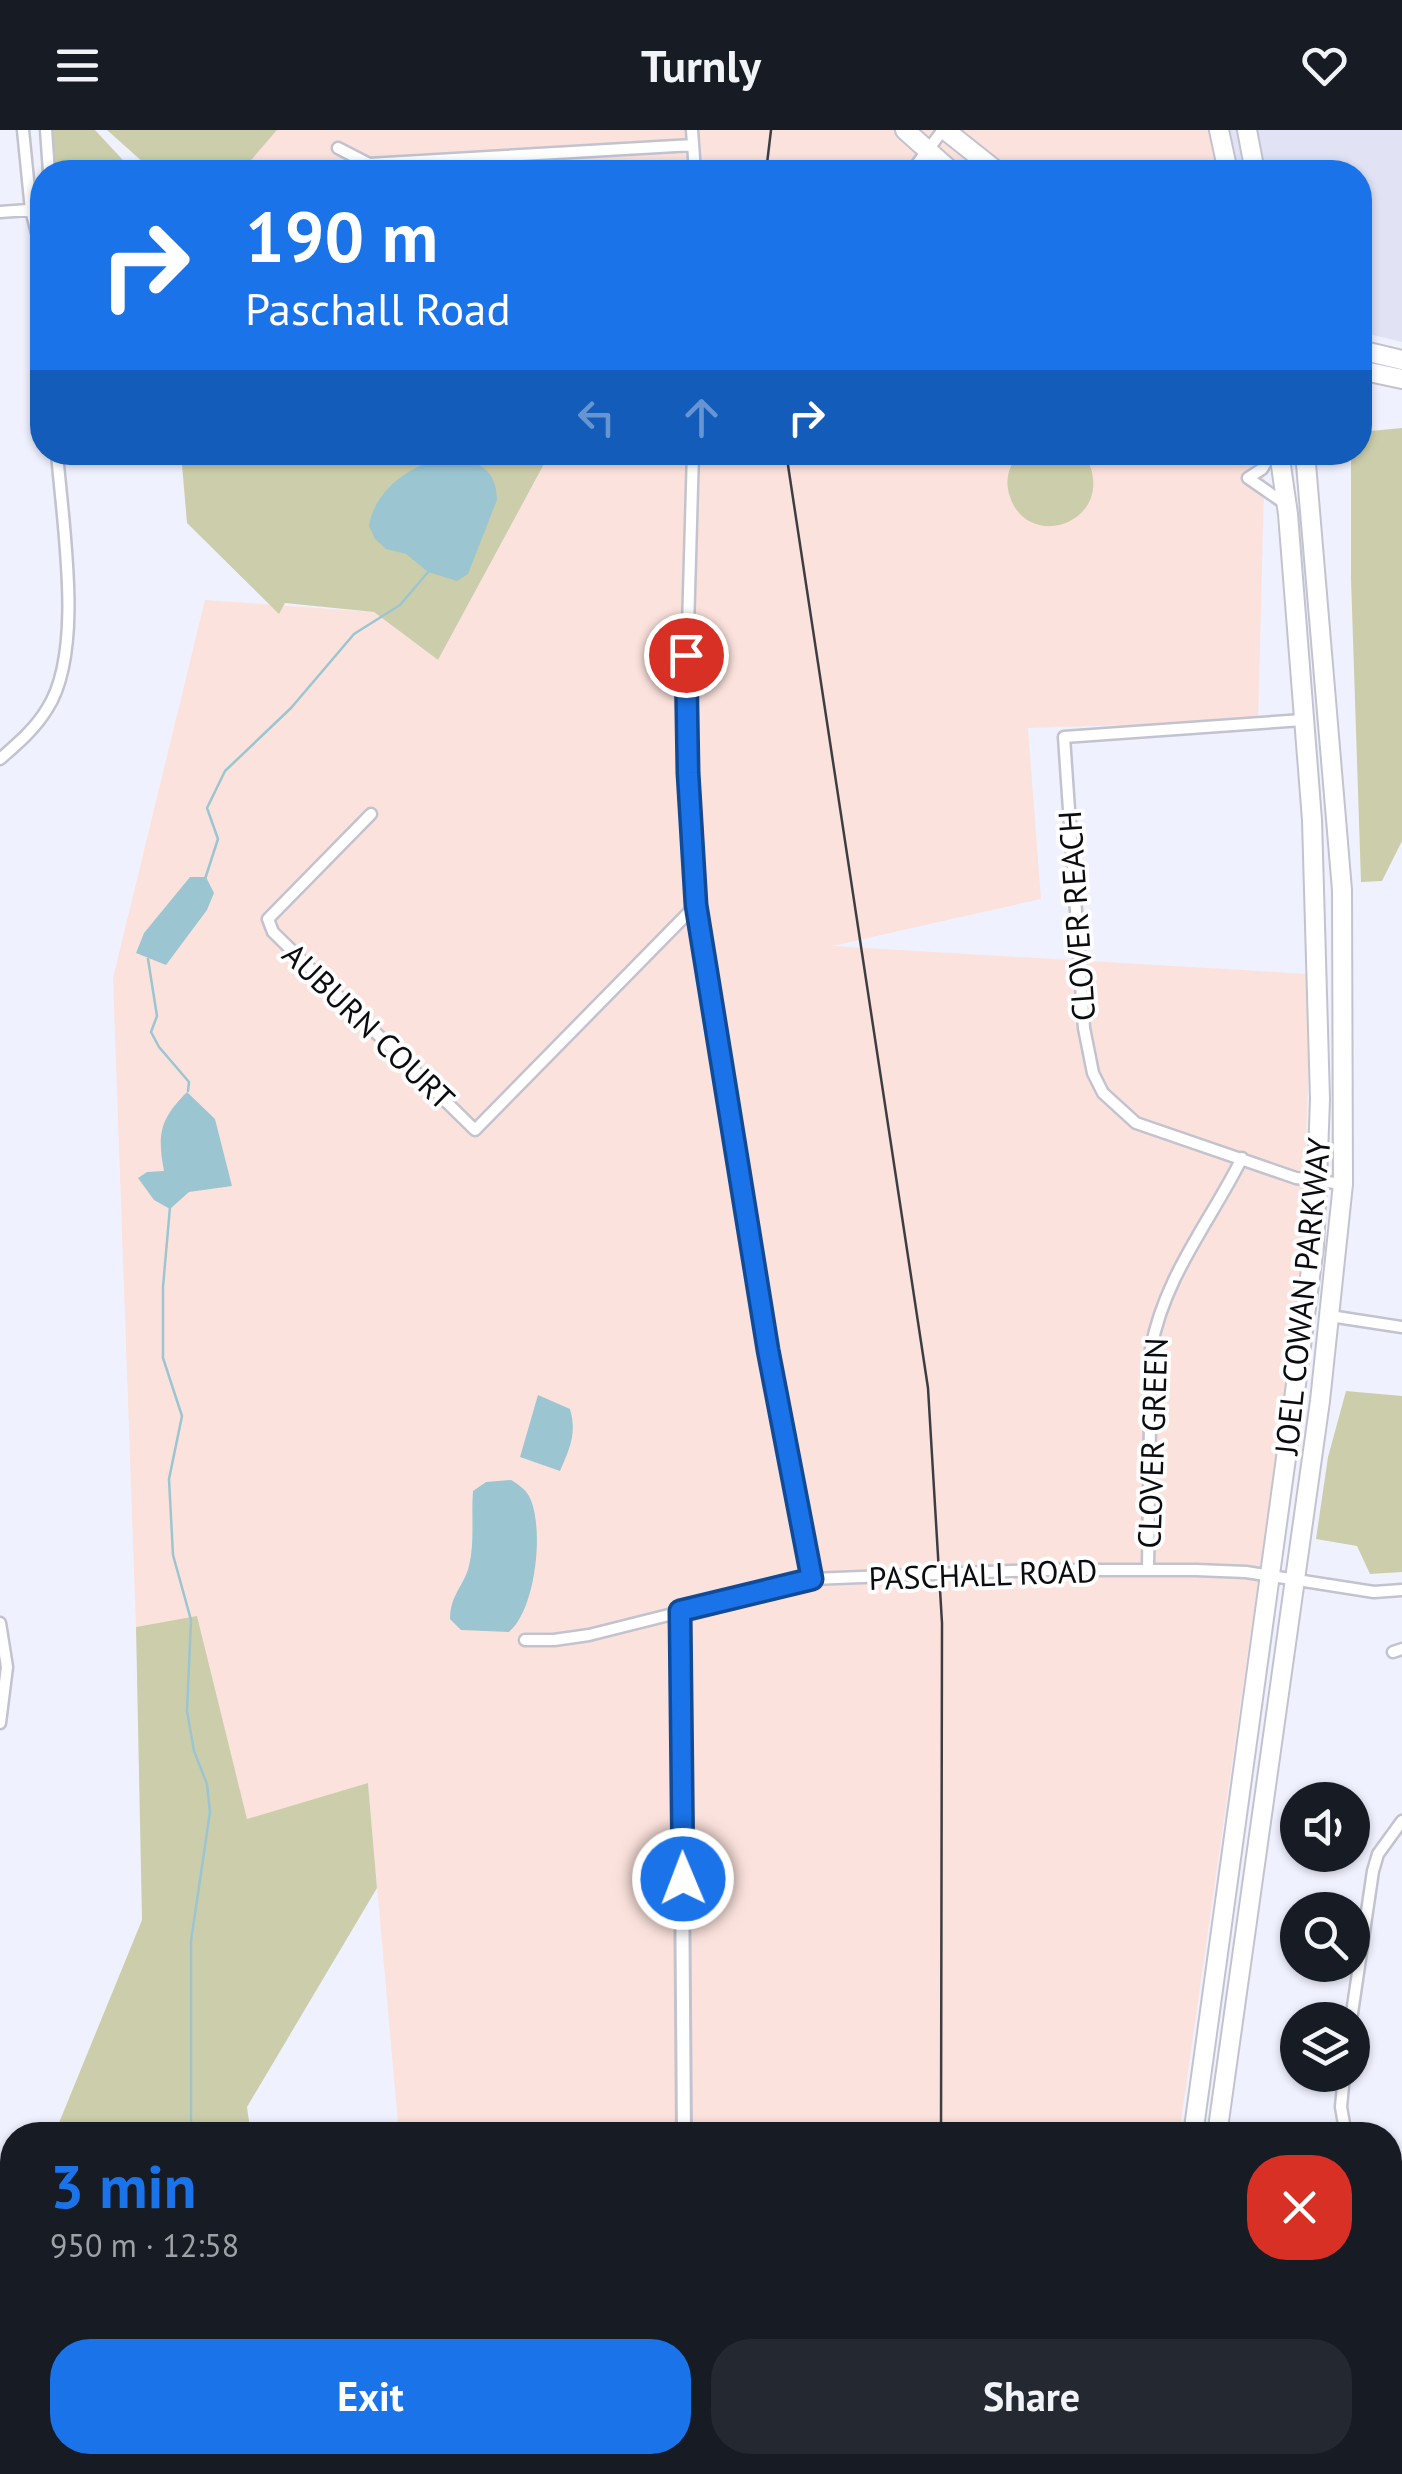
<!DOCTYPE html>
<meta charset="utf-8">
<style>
body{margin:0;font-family:"PT Sans",sans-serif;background:#242831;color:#f1f3f6;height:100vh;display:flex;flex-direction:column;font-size:38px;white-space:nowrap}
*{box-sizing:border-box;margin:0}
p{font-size:32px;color:#9ea1a6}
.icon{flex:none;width:55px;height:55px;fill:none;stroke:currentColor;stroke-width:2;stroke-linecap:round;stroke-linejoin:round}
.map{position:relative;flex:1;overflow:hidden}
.details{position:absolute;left:0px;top:1992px;width:1402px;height:352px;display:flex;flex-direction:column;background:#171b24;border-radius:40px 40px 0 0;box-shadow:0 2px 8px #0004}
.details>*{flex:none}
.guide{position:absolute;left:30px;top:30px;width:1342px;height:305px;border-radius:40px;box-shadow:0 2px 8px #0004;background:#1a73e8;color:#fff;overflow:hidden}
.buttons{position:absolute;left:1280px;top:1652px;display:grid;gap:20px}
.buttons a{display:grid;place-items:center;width:90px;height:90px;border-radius:50%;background:#171b24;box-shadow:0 2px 8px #0004;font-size:50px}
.pin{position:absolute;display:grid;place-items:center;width:85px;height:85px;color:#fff;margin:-42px;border:5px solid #fff;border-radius:50%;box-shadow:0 2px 10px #0007}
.me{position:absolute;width:110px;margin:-55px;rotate:359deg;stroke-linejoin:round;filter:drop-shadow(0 0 8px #0008)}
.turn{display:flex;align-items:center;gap:35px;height:210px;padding:0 50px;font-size:45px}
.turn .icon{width:130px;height:130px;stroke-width:2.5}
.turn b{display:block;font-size:70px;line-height:85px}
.lanes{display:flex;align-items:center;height:95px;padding:0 50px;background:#0003;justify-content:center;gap:50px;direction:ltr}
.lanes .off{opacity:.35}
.round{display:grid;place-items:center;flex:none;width:105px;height:105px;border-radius:40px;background:#242831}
.head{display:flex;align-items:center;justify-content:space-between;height:170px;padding:0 50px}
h1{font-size:60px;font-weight:700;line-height:75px;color:#1a73e8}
.cta{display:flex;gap:20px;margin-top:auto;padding:20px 50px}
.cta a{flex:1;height:115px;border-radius:40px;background:#1a73e8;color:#fff;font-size:40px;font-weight:700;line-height:115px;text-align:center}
.cta a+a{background:#242831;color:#f1f3f6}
header{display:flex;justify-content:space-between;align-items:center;height:130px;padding:0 50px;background:#171b24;font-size:45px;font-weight:700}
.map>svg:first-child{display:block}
.built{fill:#e1e3f5}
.industrial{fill:#fce2dc}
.green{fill:#ccceab}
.water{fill:#9bc6d1}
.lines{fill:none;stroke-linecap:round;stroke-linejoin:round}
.stream{stroke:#9bc6d1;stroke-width:2.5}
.minor-casing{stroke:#c2c3cf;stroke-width:15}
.tertiary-casing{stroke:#c2c3cf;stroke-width:18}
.primary-casing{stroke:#c2c3cf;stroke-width:22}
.minor{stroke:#fff;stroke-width:10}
.tertiary{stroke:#fff;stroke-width:12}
.primary{stroke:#fff;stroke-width:18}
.rail{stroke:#3d3e44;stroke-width:2.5}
.route-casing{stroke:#114b97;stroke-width:25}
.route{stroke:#1a73e8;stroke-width:18}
.labels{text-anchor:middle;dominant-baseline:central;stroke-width:8;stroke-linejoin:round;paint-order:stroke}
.street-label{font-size:32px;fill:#0b0c10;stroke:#fff}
</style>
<header><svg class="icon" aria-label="menu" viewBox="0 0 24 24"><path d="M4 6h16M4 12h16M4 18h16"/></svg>Turnly<svg class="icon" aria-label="heart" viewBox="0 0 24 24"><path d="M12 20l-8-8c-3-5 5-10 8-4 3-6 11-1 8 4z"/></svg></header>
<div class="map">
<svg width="1402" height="2344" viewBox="0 0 1402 2344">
<rect width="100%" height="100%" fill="#f0f1fe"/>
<!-- built -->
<path class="built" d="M974 0H1402V212L1360 202V42H1029Z"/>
<!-- industrial -->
<path class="industrial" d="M277 0H1215L1226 42H241Z
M550 323H1265L1258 591 1028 598 1041 769 832 816 1309 844 1310 901 1301 1150 1179 2005H399L368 1654 247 1690 197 1487 136 1497 113 848 205 470 374 482 438 530Z
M251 2332 852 2333 851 2344H250Z"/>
<!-- green -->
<path class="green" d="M51 0H95L134 42H54Z
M107 0H277L241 42H154Z
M1402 298V711L1382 751 1361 752 1351 449V323L1360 322V302Z
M181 323H550L438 530 374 482 285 473 279 484 187 393Z
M1019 323 1085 325C1121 389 1030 425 1010 367 1004 350 1009 336 1019 323Z
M1346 1261 1402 1266V1442L1370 1444 1357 1416 1316 1409 1328 1327Z
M197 1486 247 1689 368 1653 377 1758 247 1977 251 2005H54L142 1790 136 1497Z
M12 2106V2323L0 2301V2132Z
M18 2333H251L249 2344H19L21 2338Z
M843 2333H933V2344H841Z"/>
<!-- water -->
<path class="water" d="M452 327C479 331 497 340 497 370L468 444 457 451 428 442 406 424 386 419 375 409 369 396C375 357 416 331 452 327Z
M190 747H206L214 763 207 780 166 835 136 823 144 803Z
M187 962 215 989 232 1056 189 1062 170 1079 154 1070 138 1048 147 1042 164 1041C157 1004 160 989 187 962Z
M538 1265 570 1279C577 1303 570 1318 560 1341L520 1327Z
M511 1350C518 1354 525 1359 529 1366 545 1396 536 1480 509 1502L461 1500 450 1489C450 1465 464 1456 469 1436 475 1410 471 1386 473 1361L486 1352Z"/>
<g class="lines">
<!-- stream -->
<path class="stream" d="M205 749 218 709 207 678 225 641 291 578 354 504 400 475 428 442
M148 829 157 886 151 902 159 917 189 952 188 961
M170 1077 163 1157V1228L182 1286 169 1349 173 1425 191 1490 187 1581 194 1621 207 1654 210 1682 191 1811V2005
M169 2344 174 2332"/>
<defs>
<path id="minor" d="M23 0 31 80 42 122
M46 0 49 42
M692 0 695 42
M338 18 369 34 693 15
M911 42 943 0
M0 82 42 79
M693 322 686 568 696 775 768 1220 812 1449
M1272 322 1262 339 1248 348 1284 373
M1303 590 1064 607 1084 898 1093 943 1103 963 1136 993 1296 1048 1343 1054
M0 629C17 614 35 599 47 579 85 521 62 392 57 322
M371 684 268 789 273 802 475 1000 696 775
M1330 1186 1402 1197
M1148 1439 1151 1219C1164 1147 1210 1092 1242 1028
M0 1493 7 1537 0 1593
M525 1510H554L589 1505 812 1449 1039 1440H1196L1246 1442 1374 1462 1402 1460
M1393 1522 1402 1519
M1351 1890 1373 1741 1378 1724 1402 1691
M1344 1945 1341 1977 1346 2005
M1390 2059 1402 2066
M321 2344 324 2341 402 2337 568 2344
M1278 2344 1285 2332"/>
<path id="tertiary" d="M680 1481 684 2005
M669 2344 673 2332"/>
<path id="primary" d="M905 0 952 42
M945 0 998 42
M1219 0 1228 42
M1247 0 1255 42
M1360 220 1402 230
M1360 240 1402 249
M1193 2005 1293 1277 1314 1116 1317 1052 1320 969 1312 690 1288 384 1279 322
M1217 2005 1320 1271 1343 1054 1342 760 1305 322
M1150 2344 1151 2332
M1174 2344 1175 2332"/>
</defs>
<!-- minor casing -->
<use href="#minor" class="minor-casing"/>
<!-- tertiary casing -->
<use href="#tertiary" class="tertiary-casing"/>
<!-- primary casing -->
<use href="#primary" class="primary-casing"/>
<!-- minor -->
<use href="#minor" class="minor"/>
<!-- tertiary -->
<use href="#tertiary" class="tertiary"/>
<!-- primary -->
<use href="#primary" class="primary"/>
<!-- rail -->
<path class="rail" d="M766 42 771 0
M786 322 928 1258 942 1493 941 2005
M938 2344 939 2332"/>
</g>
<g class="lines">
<defs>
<path id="route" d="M683 1749 680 1481 812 1449 768 1220 696 775 688 643 686 525"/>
</defs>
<!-- route casing -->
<use href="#route" class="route-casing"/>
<!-- route -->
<use href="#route" class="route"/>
</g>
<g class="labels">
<!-- street labels -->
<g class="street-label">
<text transform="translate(1076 786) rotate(-94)">CLOVER REACH</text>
<text transform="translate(369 896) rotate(44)">AUBURN COURT</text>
<text transform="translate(1302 1166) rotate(-84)">JOEL COWAN PARKWAY</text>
<text transform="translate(1152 1313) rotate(-88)">CLOVER GREEN</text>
<text transform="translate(983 1444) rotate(-2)">PASCHALL ROAD</text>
</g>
</g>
</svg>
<div class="buttons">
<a><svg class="icon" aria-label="sound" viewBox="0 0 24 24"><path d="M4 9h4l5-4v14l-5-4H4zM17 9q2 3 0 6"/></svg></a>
<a><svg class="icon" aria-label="search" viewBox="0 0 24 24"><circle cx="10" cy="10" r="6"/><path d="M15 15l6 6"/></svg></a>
<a><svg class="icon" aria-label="layers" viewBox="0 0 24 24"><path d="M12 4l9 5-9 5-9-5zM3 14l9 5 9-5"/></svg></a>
</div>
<div class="pin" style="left:686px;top:525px;background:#d93025"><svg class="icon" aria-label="arrive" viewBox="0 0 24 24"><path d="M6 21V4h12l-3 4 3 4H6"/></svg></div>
<svg class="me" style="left:683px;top:1749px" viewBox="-20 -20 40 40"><circle r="17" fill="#1a73e8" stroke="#fff" stroke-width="3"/><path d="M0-11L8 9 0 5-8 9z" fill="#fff"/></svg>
<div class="guide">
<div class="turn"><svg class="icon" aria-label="right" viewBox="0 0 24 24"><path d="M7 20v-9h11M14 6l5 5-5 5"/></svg><div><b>190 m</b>Paschall Road</div></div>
<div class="lanes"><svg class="icon off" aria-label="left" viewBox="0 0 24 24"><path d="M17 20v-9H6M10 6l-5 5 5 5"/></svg><svg class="icon off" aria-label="ahead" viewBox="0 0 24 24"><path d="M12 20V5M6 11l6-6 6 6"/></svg><svg class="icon" aria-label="right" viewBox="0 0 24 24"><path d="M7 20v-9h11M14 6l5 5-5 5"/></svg></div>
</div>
<section class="details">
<div class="head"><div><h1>3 min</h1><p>950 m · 12:58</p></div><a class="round" style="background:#d93025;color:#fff"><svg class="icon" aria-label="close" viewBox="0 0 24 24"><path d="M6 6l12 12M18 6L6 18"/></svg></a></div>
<div class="cta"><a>Exit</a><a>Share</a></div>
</section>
</div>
